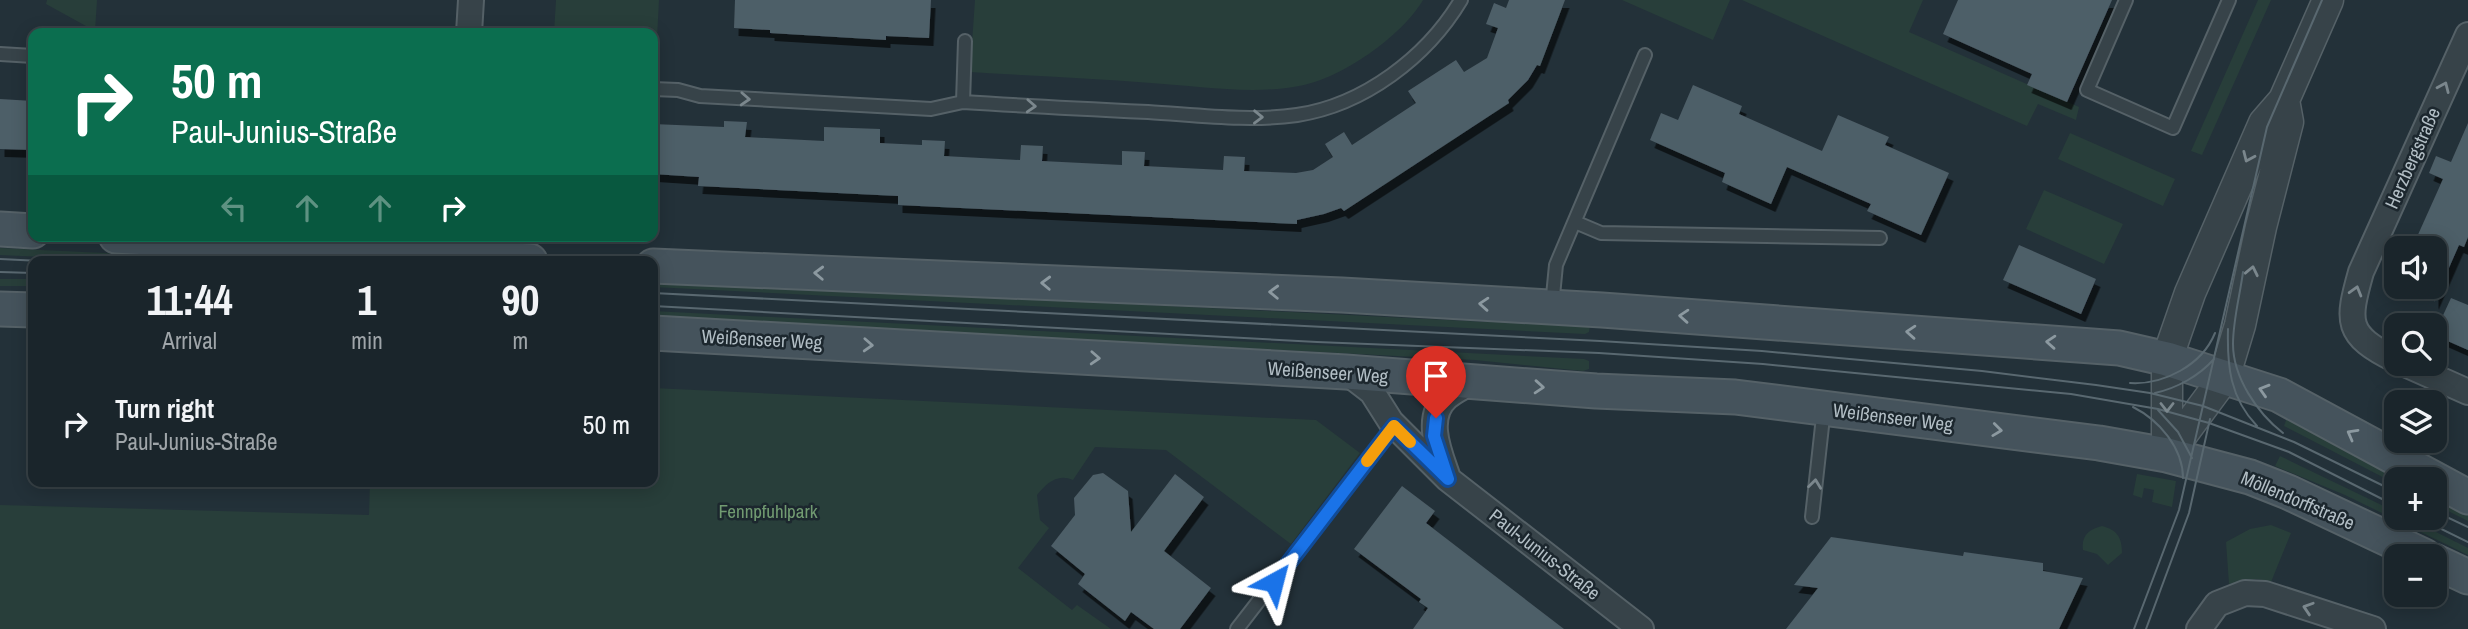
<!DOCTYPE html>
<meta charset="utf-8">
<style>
body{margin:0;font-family:"Archivo Narrow",sans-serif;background:#232d33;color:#f1f3f6;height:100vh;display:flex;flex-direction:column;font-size:26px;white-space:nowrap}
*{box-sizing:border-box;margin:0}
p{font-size:23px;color:#9fa5a9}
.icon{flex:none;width:38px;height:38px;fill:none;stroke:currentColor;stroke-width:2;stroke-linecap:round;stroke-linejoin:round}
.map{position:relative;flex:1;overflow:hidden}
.panel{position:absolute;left:28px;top:256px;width:630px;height:231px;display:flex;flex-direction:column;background:#1a252b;border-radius:14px;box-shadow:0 4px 18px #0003,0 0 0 2px #384247}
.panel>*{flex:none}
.top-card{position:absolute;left:28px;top:28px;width:630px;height:214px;border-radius:14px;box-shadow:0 4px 18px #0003,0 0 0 2px #384247;background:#0b6e4f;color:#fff;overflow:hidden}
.tools{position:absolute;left:2384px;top:236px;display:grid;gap:14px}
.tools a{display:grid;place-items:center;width:63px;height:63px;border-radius:14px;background:#1a252b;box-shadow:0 4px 18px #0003,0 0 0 2px #384247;font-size:35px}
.pin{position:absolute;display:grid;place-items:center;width:60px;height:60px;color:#fff;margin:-72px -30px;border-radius:50% 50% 50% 0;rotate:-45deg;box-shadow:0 0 7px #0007}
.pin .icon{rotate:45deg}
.me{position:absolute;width:77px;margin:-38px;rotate:38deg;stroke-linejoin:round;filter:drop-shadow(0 0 5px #0008)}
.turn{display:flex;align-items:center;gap:24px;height:147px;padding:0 28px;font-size:32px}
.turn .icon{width:91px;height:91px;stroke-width:2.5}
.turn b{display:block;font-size:49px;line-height:60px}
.lanes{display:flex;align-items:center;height:66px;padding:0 28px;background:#0003;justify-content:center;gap:35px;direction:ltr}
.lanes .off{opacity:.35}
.eta{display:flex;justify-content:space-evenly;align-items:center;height:119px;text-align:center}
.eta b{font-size:42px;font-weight:700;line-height:49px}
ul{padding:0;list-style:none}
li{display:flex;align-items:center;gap:21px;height:98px;padding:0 28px}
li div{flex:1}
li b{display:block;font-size:26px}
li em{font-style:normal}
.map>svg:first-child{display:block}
.green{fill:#283e3a}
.building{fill:#4e5e67;filter:url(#shadow)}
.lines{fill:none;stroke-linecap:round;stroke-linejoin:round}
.service-casing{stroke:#556167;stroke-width:16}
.minor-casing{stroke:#556167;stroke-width:28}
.tertiary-casing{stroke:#556167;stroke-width:33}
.secondary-casing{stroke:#556167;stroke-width:37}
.service{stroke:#374349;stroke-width:12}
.minor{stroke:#374349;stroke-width:24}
.tertiary{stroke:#374349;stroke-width:30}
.secondary{stroke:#45535c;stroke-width:33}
.tram{stroke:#596870;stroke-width:2}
.oneway{stroke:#7b878d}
.oneway2{stroke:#8c99a0}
.route-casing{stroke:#114b97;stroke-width:18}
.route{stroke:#1a73e8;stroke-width:12}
.slow{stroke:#f59e0b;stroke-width:12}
.labels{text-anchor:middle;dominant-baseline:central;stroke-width:5;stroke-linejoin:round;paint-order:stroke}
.street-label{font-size:19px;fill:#b2bec5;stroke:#1c272e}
.park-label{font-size:19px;fill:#719a71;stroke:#1c272e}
</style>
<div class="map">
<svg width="2468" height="629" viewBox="0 0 2468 629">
<defs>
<filter id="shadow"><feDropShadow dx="4.5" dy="8" stdDeviation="0" flood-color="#0009"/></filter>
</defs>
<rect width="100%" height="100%" fill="#233139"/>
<!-- green -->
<path class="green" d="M47 0H97L95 31 46 4Z
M556 0H659L656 58 654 63 653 33H554Z
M975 0H1423C1402 36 1341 79 1299 86 1251 95 1199 86 1151 83 1091 78 1030 76 970 72Z
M1622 0H1730L1713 40Z
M1742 0H1923L1909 32 2079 107 2076 120 2038 104 2027 126Z
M2258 0H2271L2202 155 2191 151Z
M2070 133 2175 179 2163 206 2058 159Z
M2044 190 2123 224 2104 264 2026 229Z
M0 248 271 261H131L0 255Z
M0 279H33V286H0Z
M653 280 1486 322 1518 321 1590 325 1589 332 1585 334 653 287Z
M653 311 1584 359 1589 361V369L1583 371 1475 360 653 318Z
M653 388 1316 420 1360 453 1291 544 1166 450 1095 447 1073 480C1057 473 1046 484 1037 495L1040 520 1049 528 1018 568 1072 610 1077 605 1111 629H0V505L369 515 370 481H653Z
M2289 412 2399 479 2396 480V484L2284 426Z
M2280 456 2396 512V518H2408L2468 548V555L2345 495 2275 466Z
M2137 474 2176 481 2172 507 2152 502 2154 490 2144 488 2142 498 2133 495Z
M2434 497 2468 514V521L2434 504Z
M2271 525 2291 533 2271 582 2256 579 2229 584 2226 542 2250 529Z
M2102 526C2117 530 2122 537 2122 553L2108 565 2097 554 2083 550C2081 536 2089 529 2102 526Z"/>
<!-- building -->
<path class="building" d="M735 0H931L929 38 886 36V40L770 33V30L734 28Z
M1509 0H1565L1540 66 1537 65 1528 80 1508 100 1509 103 1344 211 1341 208 1324 214 1297 220V224L898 205V196L698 186 699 177 653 174V124L724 127V121L747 122 745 137 824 141V127L880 129V143L922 145V140L945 141 944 156 1020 160 1021 145 1043 146 1042 161 1122 165V151L1145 152 1144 166 1223 170 1224 156 1245 157 1244 171 1296 173 1313 170 1333 157 1325 144 1344 132 1352 145 1416 103 1408 91 1456 60 1464 72 1487 58 1498 28 1486 24 1494 3 1506 8Z
M1958 0H2112L2067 102 2027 85 2032 74 1943 34Z
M1693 85 1742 106 1739 114 1822 151 1838 115 1889 137 1885 145 1949 173 1921 235 1867 211 1871 204 1787 167 1771 204 1722 182 1725 173 1650 140 1661 113 1678 120Z
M0 99 33 101V150L0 149Z
M2468 123V237L2464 247 2459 245 2434 302V248H2412L2443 179 2429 173 2436 156 2451 162Z
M2019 245 2096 279 2081 314 2003 280Z
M2451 298 2468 305V350L2434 335Z
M1103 473 1128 491 1131 532 1175 474 1204 497 1164 551 1211 588 1180 629H1154L1131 612 1125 621 1078 584 1085 574 1051 546 1075 515 1074 498 1093 475Z
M1402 486 1435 511 1426 523 1564 629H1413L1428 608 1419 602 1421 599 1354 549Z
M1831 537 1963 556 1964 552 2043 563V571L2083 578 2059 629H1786L1818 588 1794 585Z"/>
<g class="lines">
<defs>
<path id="service" d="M2126 0 2087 90 2173 128 2229 0
M0 54 33 56
M653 89 678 90 700 96 931 109 963 102C1025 106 1086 109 1148 112 1197 115 1249 122 1297 115 1364 105 1427 57 1461 0
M963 102 965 41
M1575 222 1601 233 1880 238
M1552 306 1556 265 1645 55
M1812 517 1824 408
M1237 629 1394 426"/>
<path id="minor" d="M469 33 471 0
M458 261 459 236
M2396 360C2345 335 2347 322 2361 272L2468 35
M2405 364 2468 392
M1346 372 1372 392 1391 422 1448 479 1641 629
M1447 475C1439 452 1424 417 1447 397 1454 391 1463 387 1471 382
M2199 629 2217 604 2245 593 2265 594 2373 629"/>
<path id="tertiary" d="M2167 455V359L2190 293 2264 123 2284 100 2328 0
M2167 455 2224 378 2240 325 2261 227 2288 122 2284 100"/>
<path id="secondary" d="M0 229 33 231
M116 236 530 261
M653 266 1342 295 1602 310 2119 348 2167 359 2279 395 2468 497
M0 309 33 310
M653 333 1346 372 1596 391 1735 397 2099 443 2167 455 2250 477 2288 492 2424 556
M2434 561 2468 577"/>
</defs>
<!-- service casing -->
<use href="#service" class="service-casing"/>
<!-- minor casing -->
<use href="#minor" class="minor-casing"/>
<!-- tertiary casing -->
<use href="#tertiary" class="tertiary-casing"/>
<!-- secondary casing -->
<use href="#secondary" class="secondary-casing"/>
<!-- service -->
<use href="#service" class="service"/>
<!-- minor -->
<use href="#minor" class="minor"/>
<!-- tertiary -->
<use href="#tertiary" class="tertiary"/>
<!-- secondary -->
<use href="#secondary" class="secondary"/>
<!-- tram -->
<path class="tram" d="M0 259 41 261
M0 272 33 273
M2243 272C2240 295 2233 320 2233 344 2233 377 2257 413 2283 433
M653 293 1600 341 1762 351 1982 371 2096 385 2150 393 2203 406 2294 442 2396 492
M653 306 1317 342 1599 353 1763 364 2071 394 2158 409 2209 423 2289 452 2396 506
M2228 329C2227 366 2230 398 2257 426
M2130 383C2164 385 2202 365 2215 333
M2155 393C2177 388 2199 376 2214 359
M2133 407C2159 420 2183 448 2183 478
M2158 410 2178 432 2192 458
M2434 511 2468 527
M2419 518 2468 542
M2134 629 2179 510 2267 127 2322 0
M2146 629 2189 513 2210 419"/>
</g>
<!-- one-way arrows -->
<defs><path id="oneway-chevron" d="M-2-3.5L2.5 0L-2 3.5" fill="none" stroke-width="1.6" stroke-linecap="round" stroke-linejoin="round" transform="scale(1.75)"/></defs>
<g class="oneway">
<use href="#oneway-chevron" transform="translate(2444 87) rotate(-66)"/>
<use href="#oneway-chevron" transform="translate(745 99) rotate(3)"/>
<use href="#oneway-chevron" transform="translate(1031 106) rotate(3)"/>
<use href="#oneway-chevron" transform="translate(1258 117) rotate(1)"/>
<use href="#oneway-chevron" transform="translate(2248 157) rotate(114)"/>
<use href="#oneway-chevron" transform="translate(2252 271) rotate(-78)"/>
<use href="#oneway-chevron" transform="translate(2356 291) rotate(-74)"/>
<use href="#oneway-chevron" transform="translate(2167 407) rotate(90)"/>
<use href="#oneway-chevron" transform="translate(1815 484) rotate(-83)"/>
<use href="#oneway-chevron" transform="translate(2308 608) rotate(-162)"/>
</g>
<g class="oneway2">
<use href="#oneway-chevron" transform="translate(819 273) rotate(-178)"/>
<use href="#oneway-chevron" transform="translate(1046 283) rotate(-178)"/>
<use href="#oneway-chevron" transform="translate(1274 292) rotate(-178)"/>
<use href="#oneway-chevron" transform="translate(1484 304) rotate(-176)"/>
<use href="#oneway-chevron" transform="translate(1684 316) rotate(-176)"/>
<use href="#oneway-chevron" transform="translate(1911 332) rotate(-176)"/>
<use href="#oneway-chevron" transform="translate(2051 342) rotate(-176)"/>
<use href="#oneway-chevron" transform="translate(868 345) rotate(3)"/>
<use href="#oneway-chevron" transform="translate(1095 358) rotate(3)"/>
<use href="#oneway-chevron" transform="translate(1539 387) rotate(4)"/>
<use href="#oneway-chevron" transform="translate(2264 390) rotate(-163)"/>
<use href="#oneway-chevron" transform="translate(1997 430) rotate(7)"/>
<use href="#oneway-chevron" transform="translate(2352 434) rotate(-151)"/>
</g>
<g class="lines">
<defs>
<path id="route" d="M1274 582 1394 426 1448 479 1434 436 1436 418"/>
</defs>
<!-- route casing -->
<use href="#route" class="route-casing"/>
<!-- route -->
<use href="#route" class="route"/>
<!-- slow -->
<path class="slow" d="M1367 461 1394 426 1410 442"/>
</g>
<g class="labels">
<!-- street labels -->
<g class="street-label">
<text transform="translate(2412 158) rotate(-66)">Herzbergstraße</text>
<text transform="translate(762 339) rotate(3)">Weißenseer Weg</text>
<text transform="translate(1328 372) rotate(4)">Weißenseer Weg</text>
<text transform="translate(1893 417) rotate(7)">Weißenseer Weg</text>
<text transform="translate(2298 500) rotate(23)">Möllendorffstraße</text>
<text transform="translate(1545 554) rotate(38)">Paul-Junius-Straße</text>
</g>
<!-- park labels -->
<g class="park-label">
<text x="768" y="511">Fennpfuhlpark</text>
</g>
</g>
</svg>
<div class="tools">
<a><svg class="icon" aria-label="sound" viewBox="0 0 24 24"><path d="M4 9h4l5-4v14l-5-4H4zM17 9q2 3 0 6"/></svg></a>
<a><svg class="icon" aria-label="search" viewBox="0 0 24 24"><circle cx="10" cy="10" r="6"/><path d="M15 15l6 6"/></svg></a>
<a><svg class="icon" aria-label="layers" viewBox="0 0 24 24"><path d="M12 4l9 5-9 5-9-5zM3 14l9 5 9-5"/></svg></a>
<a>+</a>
<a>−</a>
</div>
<div class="pin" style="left:1436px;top:418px;background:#d93025"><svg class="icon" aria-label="arrive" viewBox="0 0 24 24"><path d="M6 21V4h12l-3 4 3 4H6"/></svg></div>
<svg class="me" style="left:1274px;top:582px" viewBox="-20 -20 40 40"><path d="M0-17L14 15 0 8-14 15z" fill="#1a73e8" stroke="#fff" stroke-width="4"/></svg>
<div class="top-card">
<div class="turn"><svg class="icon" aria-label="right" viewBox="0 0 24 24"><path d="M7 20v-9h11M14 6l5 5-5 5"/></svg><div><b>50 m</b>Paul-Junius-Straße</div></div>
<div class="lanes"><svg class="icon off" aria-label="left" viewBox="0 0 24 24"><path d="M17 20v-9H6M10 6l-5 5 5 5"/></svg><svg class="icon off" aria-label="ahead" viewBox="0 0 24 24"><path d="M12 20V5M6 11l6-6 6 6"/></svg><svg class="icon off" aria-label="ahead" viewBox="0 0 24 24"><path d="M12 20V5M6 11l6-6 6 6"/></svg><svg class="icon" aria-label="right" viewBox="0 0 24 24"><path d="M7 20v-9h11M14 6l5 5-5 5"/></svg></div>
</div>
<section class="panel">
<div class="eta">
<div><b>11:44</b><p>Arrival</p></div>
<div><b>1</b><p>min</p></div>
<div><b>90</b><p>m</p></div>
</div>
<ul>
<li><svg class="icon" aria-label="right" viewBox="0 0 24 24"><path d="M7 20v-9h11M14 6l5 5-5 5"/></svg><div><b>Turn right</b><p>Paul-Junius-Straße</p></div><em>50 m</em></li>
</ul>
</section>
</div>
